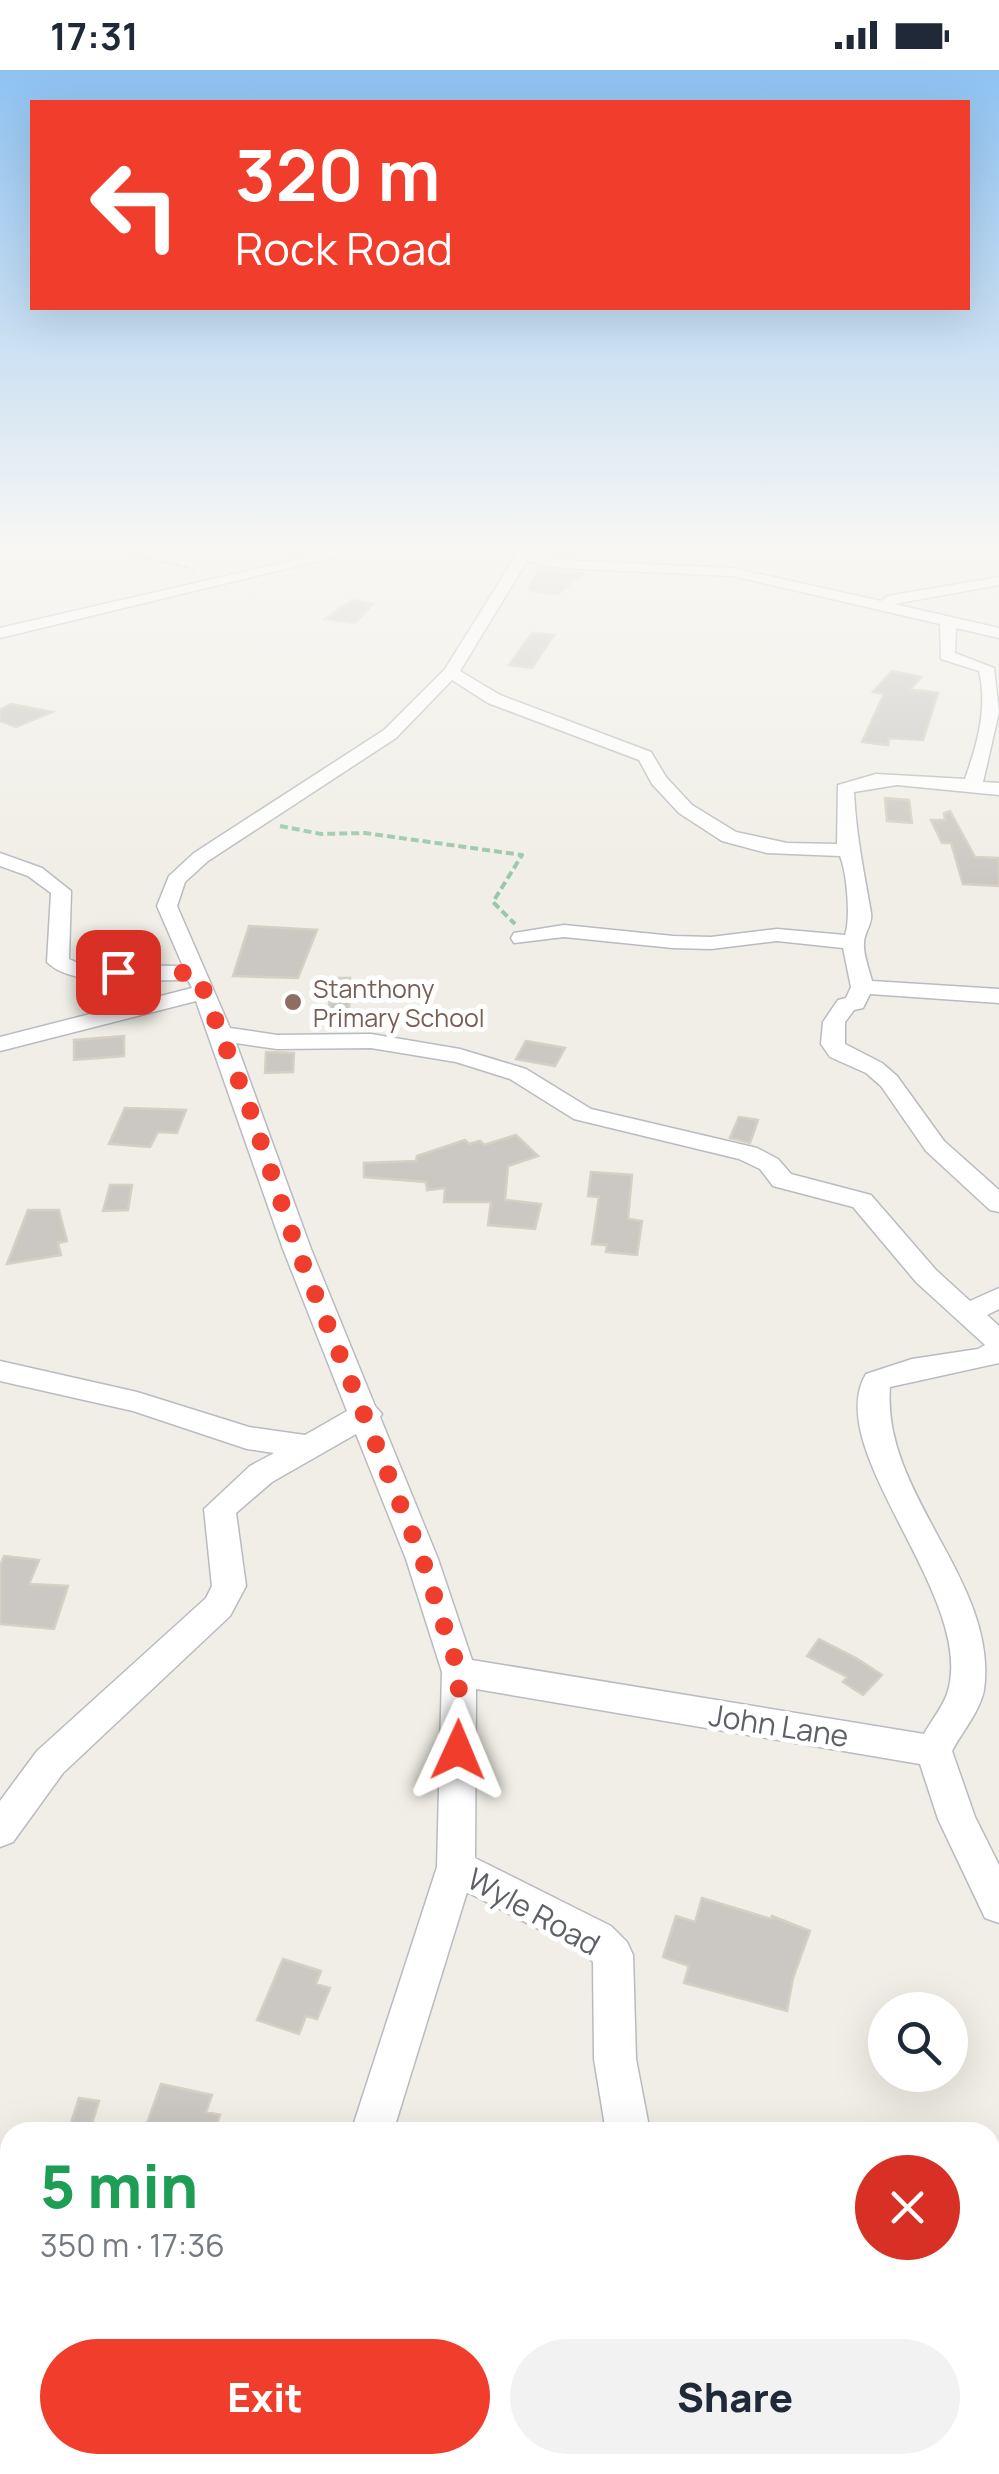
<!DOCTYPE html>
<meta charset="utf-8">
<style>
body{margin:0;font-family:Manrope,sans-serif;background:#f2f2f3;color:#1f2937;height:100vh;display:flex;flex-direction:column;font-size:38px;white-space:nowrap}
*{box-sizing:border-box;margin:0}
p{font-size:32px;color:#747a83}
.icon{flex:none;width:55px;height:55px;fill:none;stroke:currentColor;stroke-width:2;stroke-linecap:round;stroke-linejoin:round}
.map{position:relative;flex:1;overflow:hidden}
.side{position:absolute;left:0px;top:2052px;width:1000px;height:352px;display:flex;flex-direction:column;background:#fff;border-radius:30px 30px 0 0;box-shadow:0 10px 40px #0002}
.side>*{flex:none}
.hud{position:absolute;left:30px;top:30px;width:940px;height:210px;border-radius:0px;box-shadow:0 10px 40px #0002;background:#f13d2b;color:#fff;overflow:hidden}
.controls{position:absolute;left:868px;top:1922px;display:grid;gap:20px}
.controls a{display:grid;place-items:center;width:100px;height:100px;border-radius:50%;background:#fff;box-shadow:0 10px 40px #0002;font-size:50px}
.pin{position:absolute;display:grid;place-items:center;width:85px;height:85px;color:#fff;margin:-42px;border-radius:20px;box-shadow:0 5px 15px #0006}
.me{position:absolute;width:110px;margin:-55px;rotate:1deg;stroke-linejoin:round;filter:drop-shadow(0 0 8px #0008)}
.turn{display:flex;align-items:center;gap:35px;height:210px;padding:0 40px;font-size:45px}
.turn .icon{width:130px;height:130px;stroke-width:2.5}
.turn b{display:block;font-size:70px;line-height:85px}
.round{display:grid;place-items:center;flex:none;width:105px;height:105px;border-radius:52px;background:#f2f2f3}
.headline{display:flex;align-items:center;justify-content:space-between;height:170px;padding:0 40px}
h1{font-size:60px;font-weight:800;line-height:75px;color:#1e9e55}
.primary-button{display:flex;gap:20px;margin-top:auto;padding:20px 40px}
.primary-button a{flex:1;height:115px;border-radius:60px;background:#f13d2b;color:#fff;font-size:40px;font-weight:800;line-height:115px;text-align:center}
.primary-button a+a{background:#f2f2f3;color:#1f2937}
.status{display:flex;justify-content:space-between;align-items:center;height:70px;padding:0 50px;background:#fff;direction:ltr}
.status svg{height:28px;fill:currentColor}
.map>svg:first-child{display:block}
.building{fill:#cbc8c3;stroke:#d5d0c3;stroke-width:2.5}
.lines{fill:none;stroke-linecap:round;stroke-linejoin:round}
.minor-casing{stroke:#b8bbc0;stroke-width:3}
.path-far1{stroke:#99c7a7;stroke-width:2.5;stroke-dasharray:6 2.5;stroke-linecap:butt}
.path{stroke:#99c7a7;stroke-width:4;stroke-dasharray:8 4;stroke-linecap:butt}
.minor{fill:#fff;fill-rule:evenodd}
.route{stroke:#f13d2b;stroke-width:18;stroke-dasharray:0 32.4}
.education-dot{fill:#8d6e63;stroke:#fff;stroke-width:4}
.labels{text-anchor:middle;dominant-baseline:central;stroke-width:10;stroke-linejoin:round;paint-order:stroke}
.education-label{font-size:25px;fill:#785e54;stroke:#fff;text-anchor:start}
.near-street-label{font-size:30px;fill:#5d6167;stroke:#fff}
</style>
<div class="status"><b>17:31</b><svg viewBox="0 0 49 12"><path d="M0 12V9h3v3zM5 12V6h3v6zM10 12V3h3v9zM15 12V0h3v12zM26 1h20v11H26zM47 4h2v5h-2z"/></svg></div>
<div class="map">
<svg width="999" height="2404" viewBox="0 0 999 2404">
<rect width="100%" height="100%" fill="#f0eee6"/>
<!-- building -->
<path class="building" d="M539 497 560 502 583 503 557 525 528 520Z
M352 530 373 534 355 553 325 549Z
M532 563 554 565 532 598 509 595Z
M892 601 921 607 911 619 938 623 923 670 889 668 888 675 862 672 884 624 873 622Z
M11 634 52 642 16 657 0 651V640Z
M885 728 909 730 912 753 887 751Z
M950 741 975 787 999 788V816L963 814 951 773H942L931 750H945L944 743Z
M249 856 317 860 298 908 233 906Z
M330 908H350L349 941 329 942Z
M124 966V986L74 990V970Z
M526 971 565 978 555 996 516 989Z
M266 982 294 983 293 1002 265 1003Z
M125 1038 186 1040 177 1063 158 1062 150 1077 109 1074Z
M739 1047 758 1050 750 1073 730 1068Z
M516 1065 538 1086 508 1096 505 1130 541 1134 535 1159 488 1155 491 1132H444L445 1118 427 1120 426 1112 364 1107V1093L416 1091 417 1086 465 1070 469 1074 480 1071 484 1075Z
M591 1102 632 1105 628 1149 642 1151 637 1185 606 1182 607 1175 592 1174 599 1127 588 1126Z
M110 1115H132L128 1140 103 1141Z
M28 1140H59L67 1171 58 1173 61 1185 7 1194Z
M4 1486 39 1490 29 1514 68 1516 54 1559 0 1554V1496Z
M819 1569 856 1588 882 1605 863 1625 843 1612 847 1607 807 1586Z
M702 1828 771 1849 772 1846 810 1861 793 1908 787 1941 684 1913 689 1896 663 1887 676 1846 695 1852Z
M283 1889 321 1901 316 1914 330 1918 317 1949 306 1946 299 1964 257 1950Z
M161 2014 212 2025 206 2042 220 2045 214 2062H144Z
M79 2028 99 2031 91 2057 71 2053Z"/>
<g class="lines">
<defs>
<path id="minor" d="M364 474H388L0 568V558Z
M523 474H537L531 483 560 490 733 498 881 531 888 526 999 507V515L894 534 999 558V568L956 558 955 583 994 598 999 642 983 712 999 713V725L897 715 854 722C856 765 864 802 871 843 873 854 864 862 864 873 863 884 869 899 872 911L999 919V933L870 924 863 938 854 940 845 952V974L882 993 897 1006 944 1071 999 1120V1142L990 1140 926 1081 881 1016 866 1003 830 987 821 974 823 952 838 930 846 928 851 917 843 878 777 871 711 879 673 878 564 867 514 873 511 868 514 863 564 855 673 866 711 867 777 859 845 865C851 848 847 803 840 786L767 783 722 771 679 743 652 714 639 690 488 633 452 610 396 668 208 791 185 812 177 836 230 958 277 965 371 964 460 979 526 999 591 1039 757 1078 778 1089 791 1104 871 1125 936 1200 970 1231 999 1218V1239L987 1245 999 1256V1293L890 1317C881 1425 999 1512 984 1620 980 1641 962 1662 952 1681L975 1747 999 1795V1853L985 1848 938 1749 920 1694 476 1619 475 1788 611 1856 627 1872 633 1885 636 1989 650 2062H606L594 1989 593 1892 583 1882 467 1822 393 2062H351L437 1797 442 1602 406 1489 356 1364 272 1412 236 1443 246 1516 230 1546 63 1703 13 1772 0 1777V1731L37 1681 206 1528 212 1516 204 1439 250 1396 274 1383 247 1379 133 1341 0 1311V1291L137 1322 249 1357 305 1365 347 1341 283 1179 196 931 0 981V967L192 918 188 910C151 909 73 919 47 892L51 823 28 806 0 796V783L42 798 71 821 69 889 82 895 183 896 157 836 169 806 194 783 384 660 445 599ZM527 491 560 498 733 506 940 554 941 589 979 601C988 638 977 675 965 709L876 704 838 715 837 774 787 773 736 762 692 735 666 707 651 682 500 625 460 601ZM236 973 277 979 371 978 456 992 510 1009 574 1049 739 1089 760 1099 773 1116 853 1137 916 1212 985 1275 978 1279 912 1289 866 1304C820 1380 979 1530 947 1624 942 1638 931 1651 924 1664L472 1590 438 1489 380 1347 382 1344 375 1336 311 1179Z
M994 474H999V482L992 478Z
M246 2395H296L294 2404H244Z
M708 2395H758L761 2404H711Z"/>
</defs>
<!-- minor casing -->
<use href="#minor" class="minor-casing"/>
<!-- path-far1 -->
<path class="path-far1" d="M102 474 113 481 194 499
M732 487 747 474"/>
<!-- path -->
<path class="path" d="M280 756 321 764 365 763 522 785 493 832 515 854"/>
<!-- minor -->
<use href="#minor" class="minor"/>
</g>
<!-- sky -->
<linearGradient id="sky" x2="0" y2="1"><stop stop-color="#8ec2f1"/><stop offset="0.59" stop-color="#f8f7f4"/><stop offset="1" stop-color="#f8f7f4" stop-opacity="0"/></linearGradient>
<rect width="999" height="810" fill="url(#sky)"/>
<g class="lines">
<!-- route -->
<path class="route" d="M118 902 197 903 248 1034 297 1179 422 1488 459 1602 458 1680"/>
</g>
<!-- markers -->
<circle class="education-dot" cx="293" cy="932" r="10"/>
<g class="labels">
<!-- education labels -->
<g class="education-label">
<text x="313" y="918">Stanthony<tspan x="313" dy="29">Primary School</tspan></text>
</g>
<!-- near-street labels -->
<g class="near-street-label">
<text transform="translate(779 1655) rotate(9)">John Lane</text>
<text transform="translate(534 1841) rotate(29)">Wyle Road</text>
</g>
</g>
</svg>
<div class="controls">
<a><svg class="icon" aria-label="search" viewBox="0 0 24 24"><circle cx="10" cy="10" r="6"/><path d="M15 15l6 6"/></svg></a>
</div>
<div class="pin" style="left:118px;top:902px;background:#d93025"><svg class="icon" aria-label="arrive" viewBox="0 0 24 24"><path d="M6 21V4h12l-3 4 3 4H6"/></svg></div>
<svg class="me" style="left:458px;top:1680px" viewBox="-20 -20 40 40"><path d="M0-17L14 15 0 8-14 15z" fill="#f13d2b" stroke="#fff" stroke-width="4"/></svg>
<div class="hud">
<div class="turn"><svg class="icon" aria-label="left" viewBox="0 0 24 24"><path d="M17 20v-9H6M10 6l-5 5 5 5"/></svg><div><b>320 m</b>Rock Road</div></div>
</div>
<section class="side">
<div class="headline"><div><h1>5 min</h1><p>350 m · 17:36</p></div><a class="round" style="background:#d93025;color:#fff"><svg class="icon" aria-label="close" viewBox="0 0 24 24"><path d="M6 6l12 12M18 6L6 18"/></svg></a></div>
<div class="primary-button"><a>Exit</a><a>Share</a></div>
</section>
</div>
